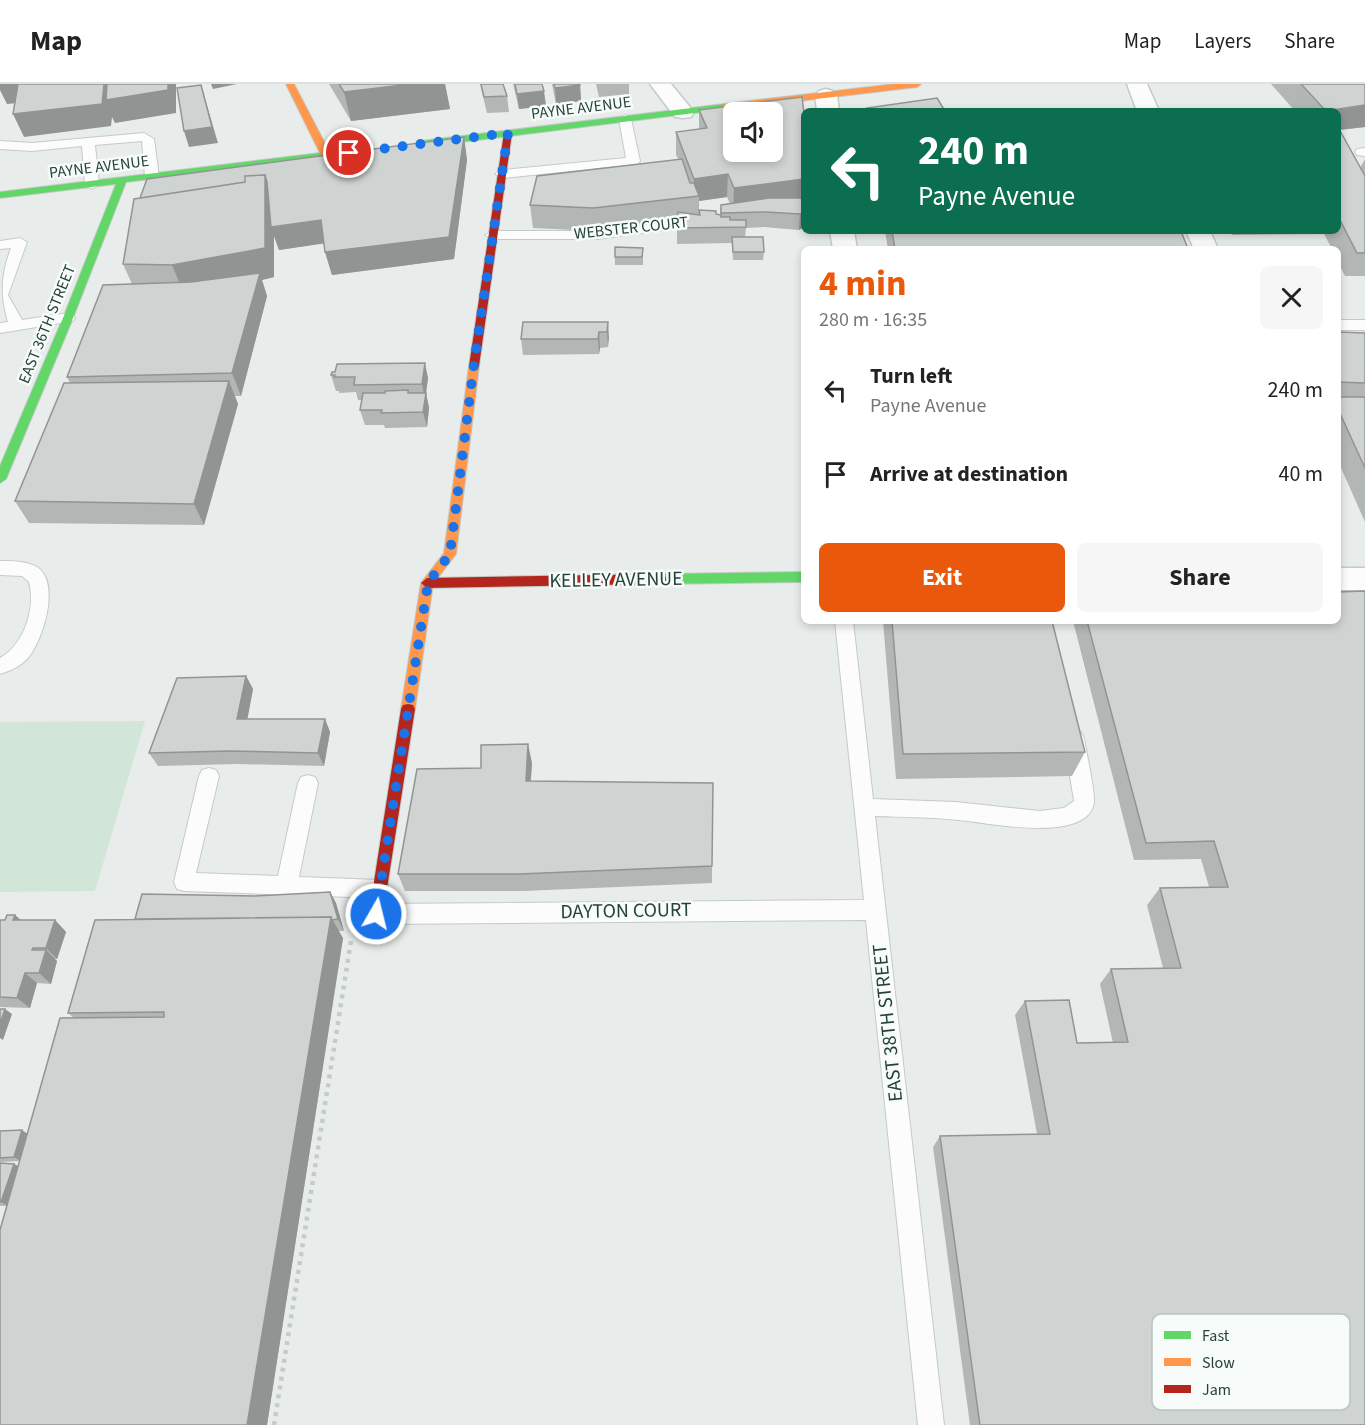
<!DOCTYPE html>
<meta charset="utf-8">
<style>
body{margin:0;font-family:"Source Sans 3",sans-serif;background:#f6f6f6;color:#222;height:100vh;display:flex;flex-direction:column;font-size:22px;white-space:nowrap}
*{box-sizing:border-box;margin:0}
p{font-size:20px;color:#767676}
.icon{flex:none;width:33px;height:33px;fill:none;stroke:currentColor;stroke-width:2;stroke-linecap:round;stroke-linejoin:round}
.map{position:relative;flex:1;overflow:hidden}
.sheet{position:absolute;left:801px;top:162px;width:540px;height:378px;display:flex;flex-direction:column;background:#fff;border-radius:9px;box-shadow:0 3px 9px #0003}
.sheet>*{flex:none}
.hud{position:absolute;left:801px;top:24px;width:540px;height:126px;border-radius:9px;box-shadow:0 3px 9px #0003;background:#0b6e4f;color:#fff;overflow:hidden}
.tools{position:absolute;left:723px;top:18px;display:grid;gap:12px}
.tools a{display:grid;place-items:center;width:60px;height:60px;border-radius:9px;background:#fff;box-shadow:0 3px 9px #0003;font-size:30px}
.pin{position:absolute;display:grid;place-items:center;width:51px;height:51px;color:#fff;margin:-26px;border:3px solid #fff;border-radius:50%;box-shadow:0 2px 6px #0007}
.me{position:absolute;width:66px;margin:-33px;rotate:8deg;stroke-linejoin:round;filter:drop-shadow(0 0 4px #0008)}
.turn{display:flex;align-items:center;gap:21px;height:126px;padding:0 18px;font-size:27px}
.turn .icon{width:78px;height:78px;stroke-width:2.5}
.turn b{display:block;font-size:42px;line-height:51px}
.round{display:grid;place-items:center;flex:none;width:63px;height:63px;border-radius:9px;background:#f6f6f6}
.head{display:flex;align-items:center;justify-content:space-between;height:102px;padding:0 18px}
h1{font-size:36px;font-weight:700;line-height:45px;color:#ea580c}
.primary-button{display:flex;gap:12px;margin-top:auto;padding:12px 18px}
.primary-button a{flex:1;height:69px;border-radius:9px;background:#ea580c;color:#fff;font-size:24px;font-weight:700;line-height:69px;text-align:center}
.primary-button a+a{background:#f6f6f6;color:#222}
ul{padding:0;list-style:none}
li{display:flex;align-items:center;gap:18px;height:84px;padding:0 18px}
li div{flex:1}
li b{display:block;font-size:22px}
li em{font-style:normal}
header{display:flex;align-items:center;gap:36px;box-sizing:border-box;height:84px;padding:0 30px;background:#fff;border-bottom:2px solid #e0e0e0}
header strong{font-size:28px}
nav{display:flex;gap:33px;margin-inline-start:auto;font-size:21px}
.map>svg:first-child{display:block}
.green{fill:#d1e6d8}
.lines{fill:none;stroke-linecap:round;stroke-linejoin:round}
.lane-casing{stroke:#c5cac8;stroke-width:2}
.street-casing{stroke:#c5cac8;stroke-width:3}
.fast-casing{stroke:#c3cbc8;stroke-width:2}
.slow-casing{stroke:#c3cbc8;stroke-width:2}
.jam-casing{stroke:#c3cbc8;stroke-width:2}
.path{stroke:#c3ccca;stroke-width:4.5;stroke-dasharray:4 5;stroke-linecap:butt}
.lane{fill:#fcfcfc;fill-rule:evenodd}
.street{fill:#fcfcfc;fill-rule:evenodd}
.fast{fill:#63d668;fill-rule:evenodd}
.slow{fill:#ff974d;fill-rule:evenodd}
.jam{fill:#b3261e;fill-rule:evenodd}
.wall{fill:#b2b6b5;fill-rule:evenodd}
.shaded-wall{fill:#919493}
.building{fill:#cfd4d2;stroke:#919493;stroke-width:1.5;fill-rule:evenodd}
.route{stroke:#1a73e8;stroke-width:10;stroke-dasharray:0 18}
.labels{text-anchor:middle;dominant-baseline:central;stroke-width:5;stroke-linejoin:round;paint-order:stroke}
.far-street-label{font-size:16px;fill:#24423a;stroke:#f7fbf9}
.street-label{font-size:20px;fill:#24423a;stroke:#f7fbf9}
.key{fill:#f7fbf9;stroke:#b8c4c0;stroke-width:1.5}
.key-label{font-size:16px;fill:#24423a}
</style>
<header>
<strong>Map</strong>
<nav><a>Map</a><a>Layers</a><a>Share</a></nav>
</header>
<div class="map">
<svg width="1365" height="1341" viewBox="0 0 1365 1341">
<rect width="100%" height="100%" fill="#e8edeb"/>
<!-- green -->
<path class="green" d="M145 637 95 807 0 808V638Z"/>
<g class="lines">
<defs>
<path id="lane" d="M625 31 631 35 640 77 638 80 502 94 495 90 502 86 626 74 619 35Z
M144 49 154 55 159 93 157 96 152 97 145 93 142 57 95 61 99 101 92 105 85 101 82 62 32 67 0 65V57L32 59Z
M1365 64V72L1357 71 1355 68 1357 65Z
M702 133 707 134 709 137 707 140 597 155H492L485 151 492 147H597Z
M20 154 27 158 8 211 22 236 68 229 73 231 75 234 73 237 0 249V239L8 238C0 210 1 191 11 164L0 165V157Z
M1338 236H1365V246H1338Z
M0 477C12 477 26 477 37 483 61 499 43 556 28 574 21 582 10 587 0 590V574C24 561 36 524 29 498L22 492 0 491Z
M835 537H853L873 715 956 718 1040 727 1064 724 1074 717 1064 654 1067 648 1074 646 1081 648 1084 654C1086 667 1095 707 1094 718 1088 761 986 738 958 736 931 733 903 733 875 732L944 1341H918L866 836 376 840 369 837 365 830 369 823 376 820 864 816Z
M209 684 216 686 219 692 196 789 278 792 298 699 301 693 308 691 315 693 318 699 299 793 379 796 386 798 389 805 386 812 379 814 184 807 177 805 174 798 199 692 202 686Z"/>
<path id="street" d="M650 0H671L694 28 691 33 683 34 675 33Z
M1127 0H1147L1159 27H1137Z
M826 5 833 7 837 11 839 27H817L815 11 819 7Z
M830 147H854L857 165H833Z
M1186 147H1210L1218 165H1194Z
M1338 484H1365V506H1338Z"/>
<path id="fast" d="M724 20 727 21V25L421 63 416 60 421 57Z
M328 68 333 71 331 73 126 98 73 234 6 395 0 399V382L63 234 116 100 0 114V108Z
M804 488V498L662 500 656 495 662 490Z"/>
<path id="slow" d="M286 0H294L331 71 329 73 321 71Z
M895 0H921L917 3 724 26 720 23 724 20Z
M474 278 479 282 456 470 433 500 415 625 413 629H403L401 625 421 499 444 469 469 282Z"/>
<path id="jam" d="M508 46 512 49 479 282 474 286 469 282 504 49Z
M662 490 668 495 662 500 427 504 421 499 427 494Z
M408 620 413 621 415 625 383 830 381 835 376 837 371 835 369 830 401 625 403 621Z"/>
</defs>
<!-- lane casing -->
<use href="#lane" class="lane-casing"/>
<!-- street casing -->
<use href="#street" class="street-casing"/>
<!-- fast casing -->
<use href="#fast" class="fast-casing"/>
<!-- slow casing -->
<use href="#slow" class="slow-casing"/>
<!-- jam casing -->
<use href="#jam" class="jam-casing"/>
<!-- path -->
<path class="path" d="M274 1341 351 857"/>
<!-- lane -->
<use href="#lane" class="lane"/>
<!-- street -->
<use href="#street" class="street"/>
<!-- fast -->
<use href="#fast" class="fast"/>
<!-- slow -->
<use href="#slow" class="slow"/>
<!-- jam -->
<use href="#jam" class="jam"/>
</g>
<!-- wall -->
<path class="wall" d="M329 0H445L450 25 351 37Z
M480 0H503L507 12 509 28 487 29Z
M513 0H542L546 22 519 25Z
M552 0H580L581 17 556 20Z
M596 0H629V10L599 13Z
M1271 0H1365V43L1340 46 1360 84 1365 75V192H1345L1338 178V165H1332L1324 150 1232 151 1231 147H1338V27H1295Z
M802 13 804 143 799 146 764 143 746 144 745 153 764 168 763 176H733L732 159 677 160V137L594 147 533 144 530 121 678 75 676 71V48L699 45V26ZM727 113 730 120 721 121 720 130H699V117Z
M464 53 467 76 454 175 332 191 325 168 324 159 279 166 274 152V193L262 196 267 212 241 312H235L238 320 204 441 29 439 15 417 70 299 67 293 132 200 123 180Z
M885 147H1181L1188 165H888Z
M643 164V181H615V173Z
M608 238V263L600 264 599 270 523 271 521 255Z
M1338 248 1365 249V438L1338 377Z
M331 291 428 294 426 309 429 324 427 343 385 344 384 341H365L360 326 362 316H358L356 308 339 309V307H336Z
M883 537H1052L1085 668 1072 692 896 695Z
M1073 537H1338L1365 1341H970L933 1063 940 1052 1037 1050 1015 931 1025 917 1077 959H1113L1100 900 1111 885 1163 884 1147 821 1160 804 1209 803 1201 775 1134 776Z
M246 592 253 605 247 635H325L330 648 324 682 238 680 158 682 149 669Z
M532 679 531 697 712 782V799L523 807H405L398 790 481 684Z
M330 808 336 819 344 847H338L343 854 267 1341H0L7 1122H0V1079L14 1080 18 1082 20 1077 0 1078V1047L22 1046 27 1050 74 934 68 929 135 835 255 812Z
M15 831 21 836H55L66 848 57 875H55L57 877 51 900 37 899 30 924 0 923V836H5Z"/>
<!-- shaded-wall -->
<path class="shaded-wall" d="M0 0H21L29 18 7 20 0 6Z
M104 0H176V29L115 39 112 33 111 42 24 53 13 30Z
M211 0H237L213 5Z
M411 0H445L450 25 351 37 344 8Z
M201 1 218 59 189 63 184 47Z
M580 1 581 17 556 20 555 4Z
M544 7 546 22 519 25 517 10Z
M1365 21V43L1338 46V27H1326Z
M464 53 467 76 454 175 332 191 325 168Z
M728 90 727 113 699 117V112H694V95Z
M265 91 321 136 327 159 279 166 274 152V193L262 196 267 212 241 312 232 289 184 210 172 181Z
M804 95V118L733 127 734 104Z
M804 128V143L799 146 800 130Z
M608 238 609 254 608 263 607 248Z
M599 248 600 264 599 270 598 255Z
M425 279 428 294 426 309 429 324 427 343 423 328 425 316 422 300Z
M229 297 238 320 204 441 194 420Z
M246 592 253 605 245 648 237 635Z
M325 635 330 648 324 682 318 669Z
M528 660 532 679 529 716 526 697Z
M330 808 336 819 344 847 338 835Z
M15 831 27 842 13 836Z
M331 833 343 854 267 1341H247Z
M55 836 66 848 57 875 46 864Z
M33 864 43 874 46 866 57 877 51 900 39 889 32 866Z
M25 889 37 899 30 924 17 914Z
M5 925 12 930 3 956 0 954V940Z
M22 1046 29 1051 21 1077 14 1073Z
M14 1080 21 1084 8 1122 1 1118Z"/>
<!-- building -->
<path class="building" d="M18 0H104L102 20 13 30Z
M107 0H168V6L106 16Z
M339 0H411L344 8Z
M481 0H503L507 12 484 13Z
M515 0H542L544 7 517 10Z
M554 0H580V1L555 4Z
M1301 0H1365V21L1326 27Z
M201 1 212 43 184 47 177 4Z
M802 13 804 29V95L734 104 728 90 694 95 676 48 707 44 699 26ZM734 28H772V68H734Z
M937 14 945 27H869L867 24Z
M1338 43 1365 92V169H1357L1338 132Z
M464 53 449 153 325 168 321 136 271 143 267 98 265 91 245 92V98L140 114 147 95Z
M682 75 690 99H694L699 112 593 124 530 121 537 92Z
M265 91V164L172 181 123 180 134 115 245 98V92Z
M769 114H800L804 116V128L800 130 765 128 721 129V121Z
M699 126 716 127V130L721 131V133H730V136H746V143L677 144 678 128 700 131Z
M892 147H1181L1188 165H895Z
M732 153H763L764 168H733Z
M615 163 643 164 642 173H615Z
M260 189 232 289 67 293 103 201 191 198Z
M523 238H608L607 248H599L598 255H521Z
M1338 248 1365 249V299L1338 298Z
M425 279 422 300 354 301 355 293H334L335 291H331L332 288H335L337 280Z
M229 297 194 420 15 417 64 299Z
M408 306V309H426L423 328 381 329 382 326H360L363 309H385V307Z
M1338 313H1365V384L1338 325Z
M1365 507V1341H980L940 1052 1050 1050 1025 917 1069 916 1077 959 1128 958 1111 885 1181 884 1160 804 1228 803 1214 757 1146 759 1087 537H1338V508Z
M892 537H1052L1085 668 903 670Z
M246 592 237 635H325L318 669 230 667 149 669 177 594Z
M528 660 526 697 713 699 712 782 519 790H398L417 685 481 684V661Z
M330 808 338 835 332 836 331 833 135 835 142 810 255 812Z
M7 831H15L13 836H55L46 864H33L32 866H46L39 889H25L17 914 0 913V836H5Z
M331 833 247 1341H0V1146L60 934 164 933V928L68 929 95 836Z
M0 925H5L0 940Z
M22 1046 14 1073 0 1074V1047Z
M0 1079 14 1080 1 1118H0Z"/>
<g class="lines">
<!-- route -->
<path class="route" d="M349 69 508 49 474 280 450 470 428 499 376 830"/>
</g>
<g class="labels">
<!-- far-street labels -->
<g class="far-street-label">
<text transform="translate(581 24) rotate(-7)">PAYNE AVENUE</text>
<text transform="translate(99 83) rotate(-7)">PAYNE AVENUE</text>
<text transform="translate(631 144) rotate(-6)">WEBSTER COURT</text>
<text transform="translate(47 240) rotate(-68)">EAST 36TH STREET</text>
</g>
<!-- street labels -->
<g class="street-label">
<text transform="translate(616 496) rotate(-1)">KELLEY AVENUE</text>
<text transform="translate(626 827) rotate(-1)">DAYTON COURT</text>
<text transform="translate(888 939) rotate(-96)">EAST 38TH STREET</text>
</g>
</g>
<!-- legend -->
<rect x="1152" y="1230" width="198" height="96" rx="9" class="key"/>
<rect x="1164" y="1247" width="27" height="8" fill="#63d668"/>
<rect x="1164" y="1274" width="27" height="8" fill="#ff974d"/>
<rect x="1164" y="1301" width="27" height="8" fill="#b3261e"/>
<g class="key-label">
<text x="1202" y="1257">Fast</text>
<text x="1202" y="1284">Slow</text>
<text x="1202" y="1311">Jam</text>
</g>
</svg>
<div class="tools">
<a><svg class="icon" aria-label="sound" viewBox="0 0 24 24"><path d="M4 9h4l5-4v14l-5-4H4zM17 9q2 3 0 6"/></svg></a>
</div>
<div class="pin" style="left:349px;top:69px;background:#d93025"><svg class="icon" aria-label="arrive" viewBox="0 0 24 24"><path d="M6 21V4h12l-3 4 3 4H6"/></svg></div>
<svg class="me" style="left:376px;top:830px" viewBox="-20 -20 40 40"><circle r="17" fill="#1a73e8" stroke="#fff" stroke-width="3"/><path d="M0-11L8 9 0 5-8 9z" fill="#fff"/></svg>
<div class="hud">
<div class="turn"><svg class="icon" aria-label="left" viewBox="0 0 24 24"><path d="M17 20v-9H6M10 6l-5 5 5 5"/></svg><div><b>240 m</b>Payne Avenue</div></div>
</div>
<section class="sheet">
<div class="head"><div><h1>4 min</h1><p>280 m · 16:35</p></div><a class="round"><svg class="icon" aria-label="close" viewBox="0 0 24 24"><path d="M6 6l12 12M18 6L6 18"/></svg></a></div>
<ul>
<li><svg class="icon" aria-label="left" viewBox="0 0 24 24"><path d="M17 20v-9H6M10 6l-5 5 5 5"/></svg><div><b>Turn left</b><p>Payne Avenue</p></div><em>240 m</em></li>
<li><svg class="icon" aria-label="arrive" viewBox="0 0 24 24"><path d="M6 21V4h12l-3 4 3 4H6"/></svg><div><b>Arrive at destination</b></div><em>40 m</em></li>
</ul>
<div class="primary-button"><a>Exit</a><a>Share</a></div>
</section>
</div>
